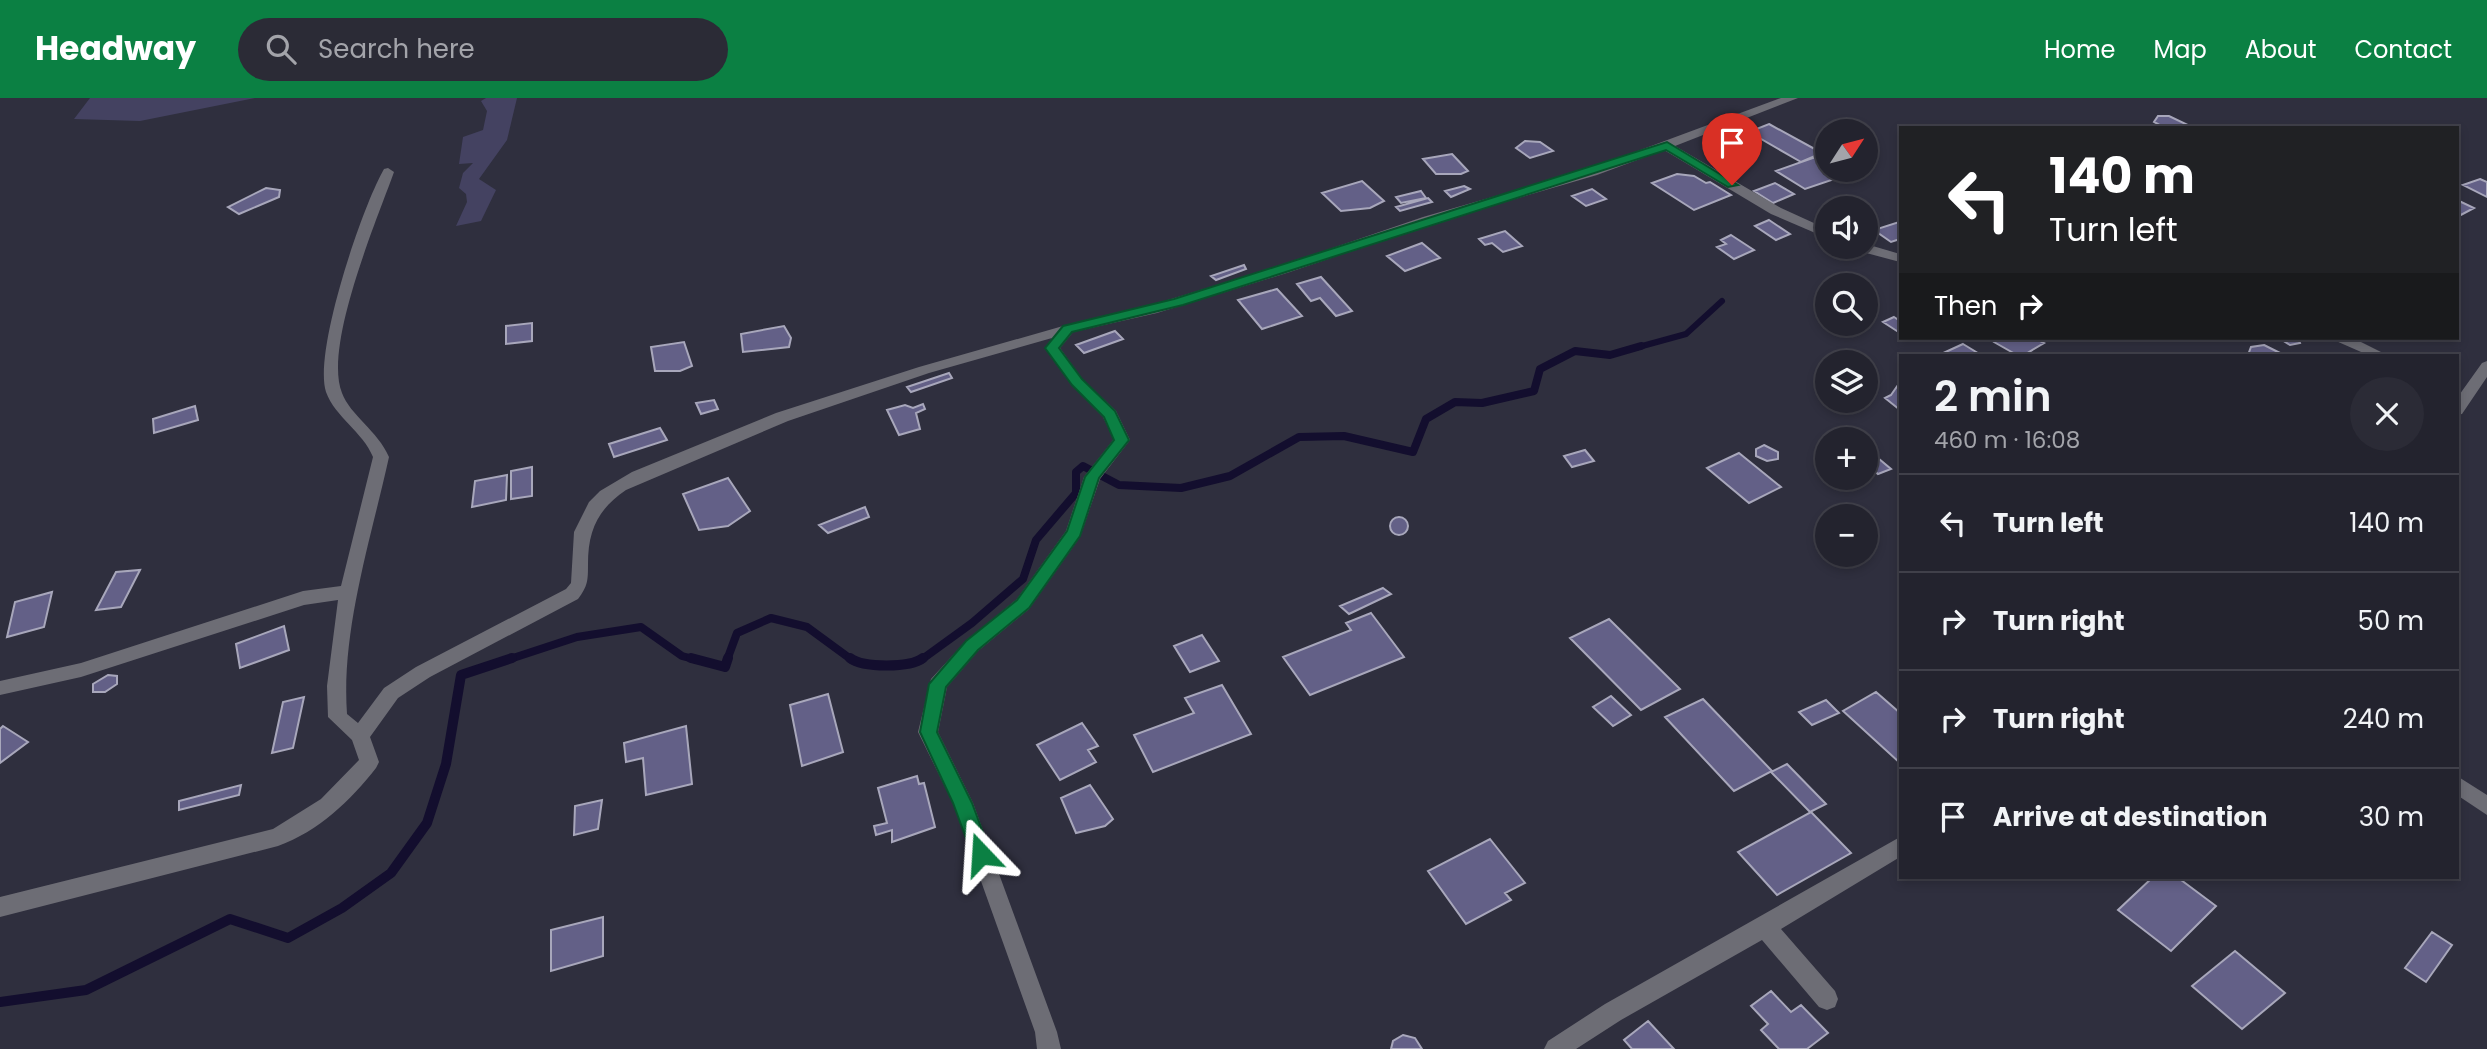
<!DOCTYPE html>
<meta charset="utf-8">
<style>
body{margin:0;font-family:Poppins,sans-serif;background:#2b2b36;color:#f1f3f6;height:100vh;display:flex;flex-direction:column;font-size:26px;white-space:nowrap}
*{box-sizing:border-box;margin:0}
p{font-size:23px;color:#a3a4aa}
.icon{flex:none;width:38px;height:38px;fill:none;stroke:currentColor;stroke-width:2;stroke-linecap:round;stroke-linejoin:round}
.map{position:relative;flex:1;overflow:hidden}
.panel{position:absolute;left:1899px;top:256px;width:560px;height:525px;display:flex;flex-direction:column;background:#23232e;border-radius:0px;box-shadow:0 4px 10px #0003,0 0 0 2px #40404a}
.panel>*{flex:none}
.banner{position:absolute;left:1899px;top:28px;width:560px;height:214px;border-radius:0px;box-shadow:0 4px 10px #0003,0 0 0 2px #40404a;background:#202124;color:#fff;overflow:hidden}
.needle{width:46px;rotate:54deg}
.tools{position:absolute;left:1815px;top:21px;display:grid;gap:14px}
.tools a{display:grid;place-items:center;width:63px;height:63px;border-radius:50%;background:#23232e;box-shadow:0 4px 10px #0003,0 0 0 2px #40404a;font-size:35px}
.pin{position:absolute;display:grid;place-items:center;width:60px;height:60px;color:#fff;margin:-72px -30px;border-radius:50% 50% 50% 0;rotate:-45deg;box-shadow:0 0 7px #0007}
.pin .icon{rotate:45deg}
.me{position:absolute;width:77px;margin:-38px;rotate:340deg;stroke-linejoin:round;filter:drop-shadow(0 0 5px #0008)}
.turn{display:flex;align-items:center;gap:24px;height:147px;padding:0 35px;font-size:32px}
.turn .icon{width:91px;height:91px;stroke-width:2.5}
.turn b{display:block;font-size:49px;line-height:60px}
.then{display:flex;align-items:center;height:66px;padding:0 35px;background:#0003;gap:14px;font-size:26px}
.round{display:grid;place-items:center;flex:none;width:74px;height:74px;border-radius:37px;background:#2b2b36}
.overview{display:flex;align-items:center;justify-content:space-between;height:119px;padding:0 35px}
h1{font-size:42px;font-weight:600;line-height:52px}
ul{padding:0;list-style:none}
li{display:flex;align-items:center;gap:21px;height:98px;padding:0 35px;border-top:2px solid #40404a}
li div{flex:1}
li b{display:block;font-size:26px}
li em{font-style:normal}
header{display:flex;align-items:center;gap:42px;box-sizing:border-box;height:98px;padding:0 35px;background:#0b8043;color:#fff}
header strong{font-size:33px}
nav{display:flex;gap:38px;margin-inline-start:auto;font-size:24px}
.search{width:490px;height:63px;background:#2b2b36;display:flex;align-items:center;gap:18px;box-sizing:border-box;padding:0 24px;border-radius:38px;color:#a3a4aa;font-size:26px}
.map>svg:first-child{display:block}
.green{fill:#444261}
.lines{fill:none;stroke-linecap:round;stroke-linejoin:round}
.stream-far2{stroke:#130e2e;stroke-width:6}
.stream-far1{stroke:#130e2e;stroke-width:8}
.stream{stroke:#130e2e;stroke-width:10}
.building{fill:#636087;stroke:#a8a7bb;stroke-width:2}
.minor{fill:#6d6d75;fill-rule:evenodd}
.route{fill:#0b8043;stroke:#07532c;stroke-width:2}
</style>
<header>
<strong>Headway</strong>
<div class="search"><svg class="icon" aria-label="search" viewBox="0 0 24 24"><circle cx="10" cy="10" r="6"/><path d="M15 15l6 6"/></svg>Search here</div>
<nav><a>Home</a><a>Map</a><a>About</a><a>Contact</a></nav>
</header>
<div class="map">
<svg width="2487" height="951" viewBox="0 0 2487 951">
<rect width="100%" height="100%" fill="#2f2f3e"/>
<!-- green -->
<path class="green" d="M90 0H255L140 23 74 21Z
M486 0H517L507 42 479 81 496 92 481 123 456 128 467 104 466 96 459 90 463 75 473 65 459 66 463 39 483 32 487 13 481 3Z"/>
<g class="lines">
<!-- stream-far2 -->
<path class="stream-far2" d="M1635 250 1686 236 1722 203"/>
<!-- stream-far1 -->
<path class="stream-far1" d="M507 562 577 539 641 529 682 558 697 562
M727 562 737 535 771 520 807 529 852 562
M921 562 972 525 1023 481 1036 442 1076 395V374L1083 368 1119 387 1181 390 1230 378 1299 339 1344 338 1413 354 1426 321 1455 304 1482 305 1534 293 1540 271 1575 253 1610 257 1641 248"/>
<!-- stream -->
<path class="stream" d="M691 560 725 569 728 560
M850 560C863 570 910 570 923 560
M0 904 86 892 230 821 288 840 342 810 391 775 427 725 446 666 461 577 512 560"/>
</g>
<!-- building -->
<path class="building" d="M2158 18H2169L2190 28 2165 30 2154 24Z
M1769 26 1822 55 1801 64 1749 34Z
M1525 43 1540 44 1553 53 1530 60 1516 50Z
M1827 55V72H1861L1805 91 1776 73Z
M1452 56 1468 73 1461 76H1436L1423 61Z
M1677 76 1694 78 1706 85 1710 84 1731 97 1694 112 1652 85Z
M2480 81 2487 84V99L2463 87Z
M1362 83 1384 103 1370 110 1341 113 1322 95Z
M1775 85 1794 96 1773 105 1754 93Z
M1464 88 1470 91 1451 99 1445 93Z
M266 90 280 92 279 99 239 116 228 109Z
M1592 91 1606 101 1586 108 1572 98Z
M1421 93 1426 100 1401 105 1396 99Z
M1428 100 1432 104 1400 113 1396 109Z
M2457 102 2474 110 2457 119Z
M1769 122 1790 136 1776 142 1755 128Z
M1899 124 1900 141 1891 144 1874 132Z
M1505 133 1522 148 1503 154 1492 145 1485 147 1479 141Z
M1731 137 1754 152 1734 161 1717 149 1726 146 1721 142Z
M1422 145 1440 160 1405 173 1387 158Z
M1244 167 1246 171 1216 182 1211 178Z
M1321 179 1352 213 1336 218 1320 200 1311 203 1297 186Z
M1277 191 1302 218 1262 231 1238 202Z
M1894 219 1900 223V235L1883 224Z
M532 225V243L506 246V228Z
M784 228 791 240 789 249 743 254 741 236Z
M1115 233 1123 241 1084 255 1076 247Z
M1997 240H2034L2044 245 2024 257H2017L1994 244Z
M2279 240H2298L2300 245 2290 247Z
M684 244 692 268 680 273H655L651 249Z
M1963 246 1981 257H1939Z
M2264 247 2284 257H2248L2251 249Z
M949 275 952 280 911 294 907 289Z
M1898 287H1900V312L1885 300 1891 297Z
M714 302 718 311 701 316 696 305Z
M923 306 925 311 916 315 920 331 899 337 887 312 905 307 913 310Z
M195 308 198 322 154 335 153 321Z
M660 330 667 342 614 359 609 346Z
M1764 347 1778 354V361L1767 363 1756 358V351Z
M1866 350 1891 371 1878 376 1866 366Z
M1585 352 1594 363 1572 369 1564 358Z
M1739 355 1781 389 1749 405 1707 370Z
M532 369V398L511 401V373Z
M507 377 506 402 472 409 475 383Z
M728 380 750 413 728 428 699 432 683 396Z
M865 409 869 419 828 435 819 427Z
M1390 428a9 9 0 1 1 18 0a9 9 0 1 1-18 0Z
M140 472 121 509 96 512 116 474Z
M1383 490 1391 496 1349 516 1340 508Z
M52 494 44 529 7 539 15 504Z
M1371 515 1404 559 1310 597 1283 559 1351 532 1346 525Z
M1609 521 1680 591 1641 612 1570 540Z
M284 528 289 552 240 570 236 546Z
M1202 537 1219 563 1190 574 1174 548Z
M108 577 117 578V586L105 594H93V586Z
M1222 587 1251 636 1153 674 1134 637 1194 615 1185 600Z
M1876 594 1900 615V665L1843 613Z
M828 596 843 654 802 668 790 607Z
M1611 598 1631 617 1613 628 1593 609Z
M304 599 293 650 272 655 283 604Z
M1703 601 1772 673 1734 693 1665 619Z
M1826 602 1839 615 1812 627 1799 614Z
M1082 625 1098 648 1088 652 1096 664 1060 682 1037 647Z
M3 628 28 644 0 665V631Z
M686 628 692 686 646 697 643 660 626 664 624 645Z
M1787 666 1826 706 1810 714 1771 674Z
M917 678 919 686 924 685 935 729 892 744V732L876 737 874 728 887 725 878 690Z
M241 687 239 697 179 712V703Z
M1090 687 1113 721 1105 728 1076 735 1061 700Z
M602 702 598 731 574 737 575 708Z
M1811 714 1851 755 1777 797 1738 754Z
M1490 741 1525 785 1505 795 1511 802 1466 826 1428 773Z
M2153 779H2177L2216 808 2171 853 2118 812Z
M603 819V858L551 873V832Z
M2432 834 2452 847 2426 884 2405 870Z
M2235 853 2285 895 2242 931 2192 888Z
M1771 893 1791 914 1801 907 1828 935 1807 951H1779L1761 932 1768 926 1751 908Z
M1648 923 1674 951H1632L1624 942Z
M1403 937 1415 940 1422 951H1391L1393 943Z"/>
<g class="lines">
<!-- minor -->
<path class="minor" d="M1781 0H1798L1675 48 1781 110 1827 131V140L1771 116 1664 52 1597 77 1433 125 1290 174 1157 215 1073 234 1060 250 1082 281 1116 313 1130 342 1100 381 1080 439 1029 511 978 553 947 589 938 634 973 705 1057 934 1061 951H1037L1035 934 953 705 918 634 931 581 966 543 1017 501 1066 433 1084 379 1114 341 1103 319 1072 287 1045 250 1052 240 929 275 788 323 626 392C598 411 588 432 588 466 588 482 588 488 578 501L430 579 398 600 370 639 379 664 376 670C350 703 319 733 278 748L0 819V799L273 731 321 701 359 662 352 642 328 619 327 588 338 502 304 507 81 579 0 597V583L81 565 303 493 341 488 373 359C363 334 335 319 326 294 313 254 362 109 384 71L388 70 394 74C377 122 323 248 342 295 350 317 378 333 389 359 371 441 341 532 347 616L358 625 384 590 416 569 566 491 571 485 574 434 589 404 600 393 632 374 776 315 919 269 1063 228 1148 208 1280 168 1423 119 1589 71Z
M1866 146 1900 156V164L1855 152 1853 149H1866Z
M2334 240H2353L2387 257H2368L2336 243Z
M2487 263V279L2462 316 2457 317V300L2482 265Z
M2457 678 2487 697V717L2457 697Z
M1900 739V759L1781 831 1835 893 1838 901 1835 909 1827 912 1819 909 1762 842 1621 922 1576 951H1544L1548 943 1605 906Z"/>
</g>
<!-- route -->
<path class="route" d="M1667 44 1738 87 1728 89 1666 52 1183 207 1072 234 1059 250 1082 281 1115 313 1129 342 1099 380 1080 438 1029 510 978 552 946 589 937 634 972 705 991 756 988 762 981 764 974 762 953 705 920 634 929 586 966 543 1017 502 1067 433 1085 379 1114 342 1104 319 1072 287 1045 250 1063 228 1174 201Z"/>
</svg>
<div class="tools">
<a><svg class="needle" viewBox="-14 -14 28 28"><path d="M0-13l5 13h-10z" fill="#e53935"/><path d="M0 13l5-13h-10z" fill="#a3a4aa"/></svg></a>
<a><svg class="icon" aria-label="sound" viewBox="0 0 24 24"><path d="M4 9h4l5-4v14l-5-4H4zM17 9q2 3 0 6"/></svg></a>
<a><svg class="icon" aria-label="search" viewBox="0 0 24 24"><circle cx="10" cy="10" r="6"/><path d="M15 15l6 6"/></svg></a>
<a><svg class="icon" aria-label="layers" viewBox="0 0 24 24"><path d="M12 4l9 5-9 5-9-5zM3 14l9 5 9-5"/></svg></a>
<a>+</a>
<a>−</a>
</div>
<div class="pin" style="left:1732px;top:87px;background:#d93025"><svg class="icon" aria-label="arrive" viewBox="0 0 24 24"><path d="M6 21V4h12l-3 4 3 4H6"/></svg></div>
<svg class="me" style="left:981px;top:756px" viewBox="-20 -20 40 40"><path d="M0-17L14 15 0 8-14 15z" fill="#0b8043" stroke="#fff" stroke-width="4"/></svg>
<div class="banner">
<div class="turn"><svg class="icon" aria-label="left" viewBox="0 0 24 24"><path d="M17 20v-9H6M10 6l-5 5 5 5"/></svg><div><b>140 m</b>Turn left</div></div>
<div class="then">Then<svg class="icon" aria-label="right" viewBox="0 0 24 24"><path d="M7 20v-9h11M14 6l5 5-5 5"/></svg></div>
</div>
<section class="panel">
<div class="overview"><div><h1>2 min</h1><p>460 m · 16:08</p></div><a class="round"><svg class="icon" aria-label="close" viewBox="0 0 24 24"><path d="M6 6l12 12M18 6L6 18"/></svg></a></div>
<ul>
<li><svg class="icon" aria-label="left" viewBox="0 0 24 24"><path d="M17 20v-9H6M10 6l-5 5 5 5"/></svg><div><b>Turn left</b></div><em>140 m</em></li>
<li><svg class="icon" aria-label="right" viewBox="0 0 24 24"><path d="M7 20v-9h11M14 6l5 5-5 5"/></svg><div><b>Turn right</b></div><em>50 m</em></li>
<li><svg class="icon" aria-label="right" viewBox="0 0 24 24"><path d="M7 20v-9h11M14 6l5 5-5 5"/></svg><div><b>Turn right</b></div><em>240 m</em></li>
<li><svg class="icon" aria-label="arrive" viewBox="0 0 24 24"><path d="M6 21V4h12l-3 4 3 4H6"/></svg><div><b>Arrive at destination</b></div><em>30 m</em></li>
</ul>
</section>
</div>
